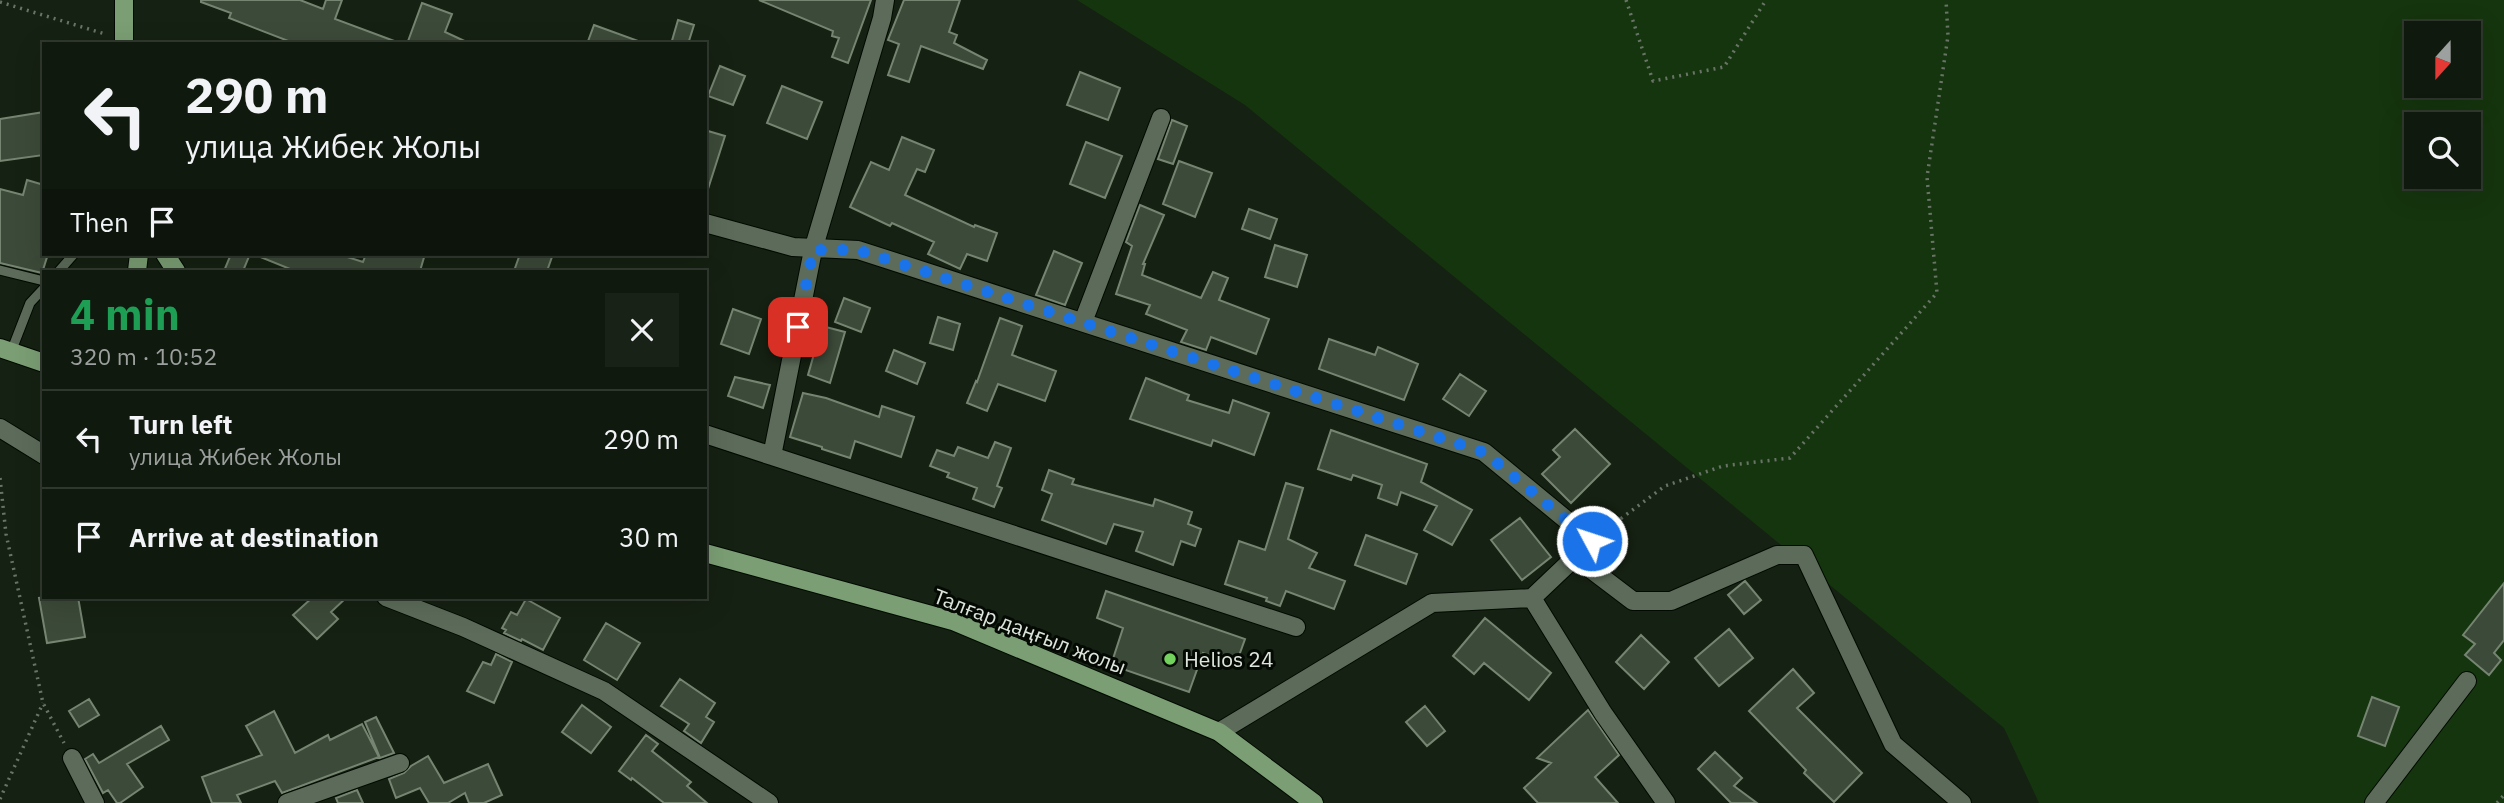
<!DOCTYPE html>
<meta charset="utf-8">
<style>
body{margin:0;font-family:"IBM Plex Sans",sans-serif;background:#192217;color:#f1f3f6;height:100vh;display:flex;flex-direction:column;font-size:26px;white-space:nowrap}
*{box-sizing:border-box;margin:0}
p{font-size:23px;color:#9ca09e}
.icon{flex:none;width:38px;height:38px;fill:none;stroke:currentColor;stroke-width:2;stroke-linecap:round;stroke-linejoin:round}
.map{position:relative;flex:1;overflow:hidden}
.drawer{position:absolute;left:42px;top:270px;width:665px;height:329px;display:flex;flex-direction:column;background:#10190e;border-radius:0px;box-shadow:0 7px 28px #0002,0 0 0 2px #30382e}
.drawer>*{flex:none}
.top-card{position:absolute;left:42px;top:42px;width:665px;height:214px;border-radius:0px;box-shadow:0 7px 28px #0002,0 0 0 2px #30382e;background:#10190e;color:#f1f3f6;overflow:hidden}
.needle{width:46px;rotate:201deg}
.controls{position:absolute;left:2404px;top:21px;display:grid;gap:14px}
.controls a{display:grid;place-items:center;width:77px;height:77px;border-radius:0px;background:#10190e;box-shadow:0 7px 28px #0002,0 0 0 2px #30382e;font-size:35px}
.pin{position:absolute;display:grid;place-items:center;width:60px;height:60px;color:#fff;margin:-30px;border-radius:14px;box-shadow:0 4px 10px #0006}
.me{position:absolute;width:77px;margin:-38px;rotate:310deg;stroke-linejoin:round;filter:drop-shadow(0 0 5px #0008)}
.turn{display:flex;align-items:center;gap:24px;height:147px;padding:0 28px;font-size:32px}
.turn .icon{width:91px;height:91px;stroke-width:2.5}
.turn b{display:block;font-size:49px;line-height:60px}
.then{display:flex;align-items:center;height:66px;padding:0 28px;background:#0003;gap:14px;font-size:26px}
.round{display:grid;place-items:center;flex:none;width:74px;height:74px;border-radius:0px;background:#192217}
.headline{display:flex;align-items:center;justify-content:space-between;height:119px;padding:0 28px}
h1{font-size:42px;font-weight:800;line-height:52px;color:#1e9e55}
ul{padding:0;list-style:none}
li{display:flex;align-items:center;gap:21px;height:98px;padding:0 28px;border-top:2px solid #30382e}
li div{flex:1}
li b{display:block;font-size:26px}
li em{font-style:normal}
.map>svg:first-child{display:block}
.green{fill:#15350e;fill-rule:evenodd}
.building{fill:#3c4a39;stroke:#768572;stroke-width:2}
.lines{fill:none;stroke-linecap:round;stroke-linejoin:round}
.service-casing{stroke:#020a01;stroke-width:11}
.minor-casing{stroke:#020a01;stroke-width:20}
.primary-casing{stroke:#020a01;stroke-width:20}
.path{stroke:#697467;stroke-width:3.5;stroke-dasharray:2 5;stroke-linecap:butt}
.service{stroke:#5d6c5a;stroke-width:9}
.minor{stroke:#5d6c5a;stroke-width:18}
.primary{stroke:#7b9e74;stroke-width:18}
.route{stroke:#1a73e8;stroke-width:12;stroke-dasharray:0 21.6}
.poi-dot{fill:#72d25d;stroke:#050904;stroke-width:2.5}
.labels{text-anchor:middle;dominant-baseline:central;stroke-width:6;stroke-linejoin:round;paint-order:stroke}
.street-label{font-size:21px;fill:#dde6dc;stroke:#050904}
.poi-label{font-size:21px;fill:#dde6dc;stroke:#050904;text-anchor:start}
</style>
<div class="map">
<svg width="2504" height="803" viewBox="0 0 2504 803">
<rect width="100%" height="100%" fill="#152112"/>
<!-- green -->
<path class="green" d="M1077 0H2504V803H2039L2004 728 1245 105ZM2417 33H2469V86H2417ZM2417 124H2469V177H2417Z"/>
<!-- building -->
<path class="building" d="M201 0H300L323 9 326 0H342L335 19 397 42V44H296L229 18 231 13 201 2Z
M759 0H871L848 63 832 57 839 38 832 36 833 31Z
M904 0H960L949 32 957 35 954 43 987 60 983 69 921 46 909 82 888 75 899 44 888 40Z
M422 3 452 14 445 32 471 44H407Z
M678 20 694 25 688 44H671Z
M594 25 641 42 640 44H587Z
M720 66 745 76 733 105 708 96Z
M1080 72 1120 88 1108 120 1067 105Z
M782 86 822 102 807 139 767 123Z
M44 112V155L0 161V119Z
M1172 120 1187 126 1173 164 1158 159Z
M708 131 725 136 708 189 705 188V139Z
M902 137 934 150 925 172 917 169 905 195 974 227 975 225 997 233 987 261 967 254 960 269 928 254 934 242 892 223 890 226 850 207 871 162 889 170Z
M1086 142 1122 156 1105 198 1070 184Z
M1179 161 1212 173 1195 217 1163 204Z
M27 180 44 185V254H48L42 273 0 263V189L23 195Z
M1140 205 1164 215 1143 264H1145L1142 275 1201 298 1213 272 1228 278 1219 300 1269 319 1256 354 1211 337 1206 350 1181 342 1187 330 1146 314 1150 305 1116 294 1132 246 1126 242Z
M1249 209 1277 219 1270 239 1242 229Z
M1275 245 1307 255 1297 287 1265 277Z
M1054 251 1082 263 1065 305 1036 295Z
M231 254H250L243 271H224Z
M253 254H338L363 262 366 254H425L420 271H295Z
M520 254H553L547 271H514Z
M844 298 870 308 861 332 835 322Z
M733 309 761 319 749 354 721 344Z
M938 317 960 324 953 350 930 343Z
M1000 318 1022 326 1012 355 1056 371 1045 401 998 384 987 411 967 403 976 381 977 382Z
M822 326 845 332 830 383 808 375Z
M1329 339 1375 355 1378 347 1418 364 1404 400 1319 369Z
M894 350 925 363 917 384 886 371Z
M1460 374 1486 391 1469 416 1443 399Z
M735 377 770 385 763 408 728 396Z
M1146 378 1189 395 1187 400 1229 413 1233 400 1269 413 1254 455 1213 440 1211 446 1130 419Z
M803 393 826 398 879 417 882 406 914 417 901 457 855 441 850 458 822 449V447L790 437Z
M1575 429 1610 464 1571 503 1542 474 1560 457 1553 450Z
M1331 430 1427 464 1421 482 1472 510 1452 545 1424 530 1437 506 1401 492 1397 505 1378 498 1382 485 1353 475 1351 480 1318 469Z
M995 442 1011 448 997 486 1002 488 994 507 973 499 977 488 947 477 949 473 930 466 937 450 954 456 958 447 988 458Z
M1049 470 1074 479 1072 484 1153 506 1155 499 1192 512 1188 524 1201 529 1195 546 1181 541 1173 565 1136 551 1143 532 1114 524 1106 544 1042 520 1052 494 1042 490Z
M1286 483 1303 488 1288 539 1317 553 1309 568 1345 581 1334 609 1286 591 1280 606 1266 601 1267 598 1225 584 1239 541 1265 550Z
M1520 518 1551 557 1522 580 1491 540Z
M1366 535 1417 554 1406 584 1355 565Z
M1745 581 1761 600 1744 614 1728 595Z
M2504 583V640L2494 653 2501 660 2489 675 2465 655 2475 644 2463 635Z
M1106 591 1245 639 1236 664 1203 653 1189 692 1111 665 1123 628 1097 618Z
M48 597H78L85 637 47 643 39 598Z
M313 597H347L331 612 338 619 317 639 293 615Z
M526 599 560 618 543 650 522 639 521 641 504 633 506 630 502 628 511 612 517 615Z
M1485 618 1551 673 1529 700 1484 663 1474 674 1453 656Z
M606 623 640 643 617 680 584 660Z
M1729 629 1753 658 1719 686 1695 658Z
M1641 635 1669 662 1644 689 1616 662Z
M496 654 512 662 494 703 467 691 483 662 491 665Z
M1793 669 1814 693 1797 708 1862 773 1834 802 1804 773 1806 770 1749 711Z
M680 679 715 703 706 717 714 722 701 743 684 731 689 724 661 706Z
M2372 697 2399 707 2385 746 2358 736Z
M89 699 99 715 79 727 69 711Z
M582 705 611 727 591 753 562 732Z
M1425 706 1445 731 1427 746 1406 722Z
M1588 710 1619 755 1595 777 1618 803H1538L1524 788 1551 763 1537 758Z
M274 711 295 753 328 735 330 740 362 724 379 757 282 793 275 781 237 795 241 803H212L202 777 262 755 246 726Z
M376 717 394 753 380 758 365 722Z
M161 726 169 740 127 764 143 787 120 803H117L108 790 103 793 85 759 93 754 99 763Z
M646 735 658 744 652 751 691 782 687 786 707 803H664L632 778 631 780 619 771Z
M1715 752 1742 778 1734 786 1757 803H1731L1698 769Z
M428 756 444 783 488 764 502 795 484 803H469L465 793 448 803H429L420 788 396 798 389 779 404 773 411 766Z
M357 790 363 803H338L336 798Z"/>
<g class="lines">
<defs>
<path id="service" d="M0 270 44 281
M59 271 74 254
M11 352 30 303 44 288"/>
<path id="minor" d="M705 223 793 247 858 250 1484 452 1592 541 1532 598
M1083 322 1161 118
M0 428 44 455
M705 434 772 456 813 250 882 18 885 0
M772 456 1296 627
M1575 557 1633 601H1671L1777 555H1804L1893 744 1962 803
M386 597 463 627 604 691 769 803
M1219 732 1432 603 1532 598 1603 713 1666 803
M72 758 95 803
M287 803 400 763
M2374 803 2467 681"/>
<path id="primary" d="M124 44V0
M165 254 176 271
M137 271 139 254
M0 348 44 363
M705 553 953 621 1219 732 1314 803"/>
</defs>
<!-- service casing -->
<use href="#service" class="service-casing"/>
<!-- minor casing -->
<use href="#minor" class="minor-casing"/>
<!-- primary casing -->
<use href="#primary" class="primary-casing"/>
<!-- path -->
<path class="path" d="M1626 0 1653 81 1724 67 1766 0
M0 2 105 34
M0 478 6 534 43 703 64 743
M1604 531 1665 486 1723 466 1790 458 1937 293 1927 177 1948 36 1946 0
M0 799 43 703
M2497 803 2504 795"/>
<!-- service -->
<use href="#service" class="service"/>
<!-- minor -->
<use href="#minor" class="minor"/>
<!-- primary -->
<use href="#primary" class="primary"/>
</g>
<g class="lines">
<!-- route -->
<path class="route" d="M798 327 813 250H858L1484 452 1592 541"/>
</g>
<!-- markers -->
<circle class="poi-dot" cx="1170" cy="659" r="7"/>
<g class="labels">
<!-- street labels -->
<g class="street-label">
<text transform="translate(1030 631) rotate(21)">Талғар даңғыл жолы</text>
</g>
<!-- poi labels -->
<g class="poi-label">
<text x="1184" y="659">Helios 24</text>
</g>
</g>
</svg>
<div class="controls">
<a><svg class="needle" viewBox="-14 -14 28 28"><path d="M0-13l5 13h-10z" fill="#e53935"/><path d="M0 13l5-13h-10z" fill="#9ca09e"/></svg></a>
<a><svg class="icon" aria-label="search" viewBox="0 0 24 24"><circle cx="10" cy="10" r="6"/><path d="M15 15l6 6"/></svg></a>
</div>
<div class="pin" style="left:798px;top:327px;background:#d93025"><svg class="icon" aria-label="arrive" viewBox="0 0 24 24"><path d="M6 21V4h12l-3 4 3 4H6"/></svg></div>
<svg class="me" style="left:1592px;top:541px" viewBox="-20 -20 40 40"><circle r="17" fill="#1a73e8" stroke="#fff" stroke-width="3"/><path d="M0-11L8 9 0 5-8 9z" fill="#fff"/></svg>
<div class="top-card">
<div class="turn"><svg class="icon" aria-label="left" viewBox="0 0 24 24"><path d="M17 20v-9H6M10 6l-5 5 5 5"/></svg><div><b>290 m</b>улица Жибек Жолы</div></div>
<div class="then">Then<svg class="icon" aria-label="arrive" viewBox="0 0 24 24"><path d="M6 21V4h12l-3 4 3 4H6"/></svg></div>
</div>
<section class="drawer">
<div class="headline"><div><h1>4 min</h1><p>320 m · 10:52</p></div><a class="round"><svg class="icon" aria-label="close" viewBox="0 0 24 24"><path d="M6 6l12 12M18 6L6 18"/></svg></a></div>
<ul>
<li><svg class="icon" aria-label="left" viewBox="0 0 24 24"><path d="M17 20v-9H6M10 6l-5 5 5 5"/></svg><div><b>Turn left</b><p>улица Жибек Жолы</p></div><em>290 m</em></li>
<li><svg class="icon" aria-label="arrive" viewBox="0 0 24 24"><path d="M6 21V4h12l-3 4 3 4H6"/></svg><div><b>Arrive at destination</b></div><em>30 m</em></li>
</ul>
</section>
</div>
